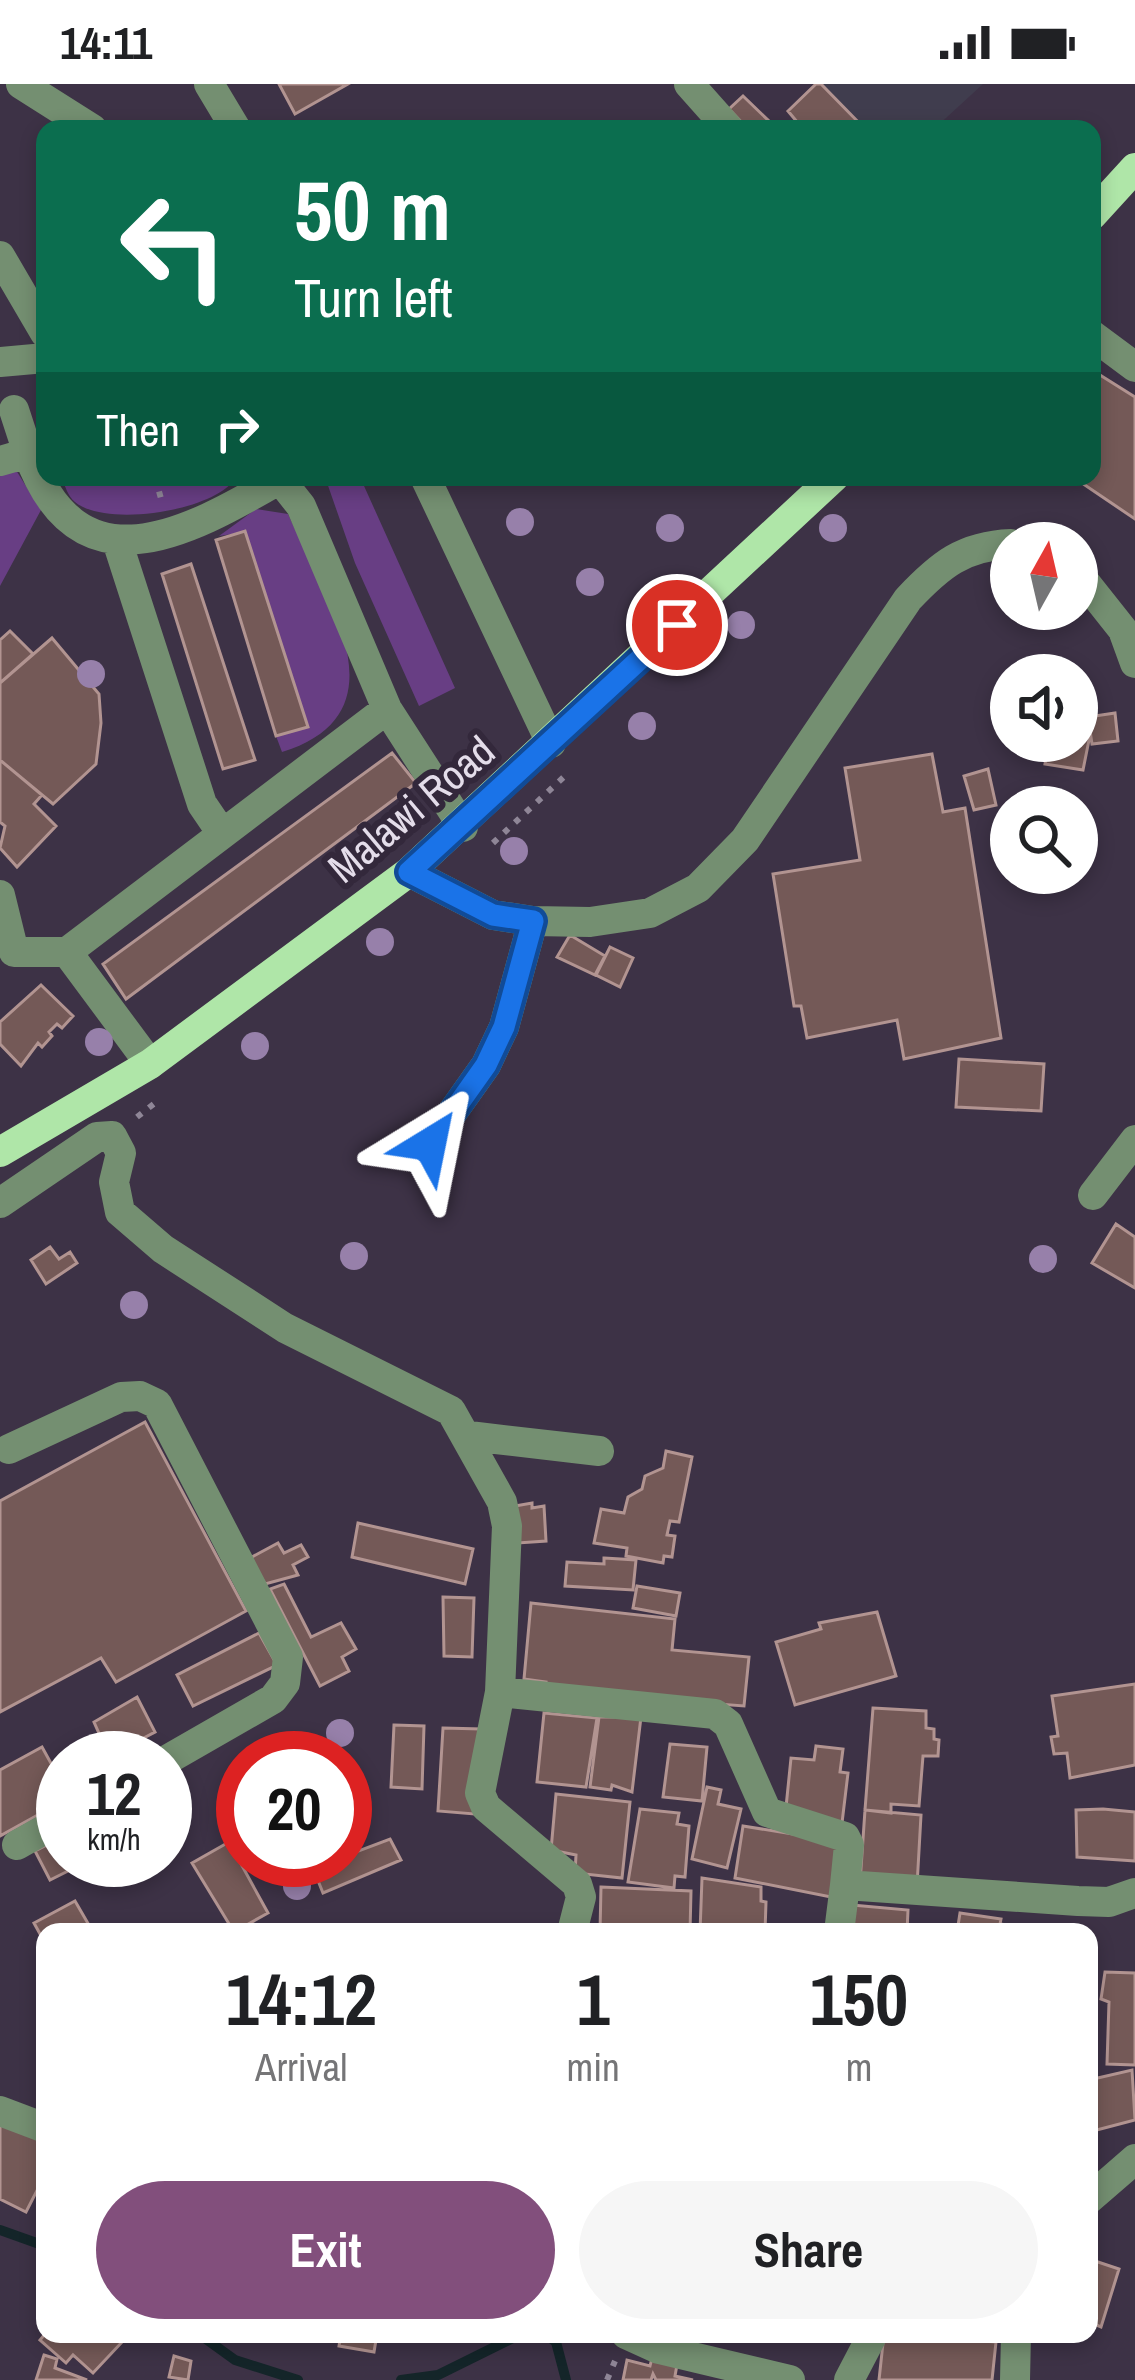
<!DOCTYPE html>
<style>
body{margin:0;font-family:"Archivo Narrow",sans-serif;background:#f6f6f6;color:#202124;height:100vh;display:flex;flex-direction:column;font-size:45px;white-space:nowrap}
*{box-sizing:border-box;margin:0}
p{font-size:39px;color:#757577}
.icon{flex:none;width:66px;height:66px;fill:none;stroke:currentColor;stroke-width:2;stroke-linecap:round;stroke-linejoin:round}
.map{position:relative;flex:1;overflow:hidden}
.panel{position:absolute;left:36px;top:1839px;width:1062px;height:420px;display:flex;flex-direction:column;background:#fff;border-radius:24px;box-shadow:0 6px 18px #0003}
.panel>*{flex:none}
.hud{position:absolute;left:36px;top:36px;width:1065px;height:366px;border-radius:24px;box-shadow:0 6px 18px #0003;background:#0b6e4f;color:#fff;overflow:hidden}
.needle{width:78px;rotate:8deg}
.tools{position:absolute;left:990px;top:438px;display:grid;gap:24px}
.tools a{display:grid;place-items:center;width:108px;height:108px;border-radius:50%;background:#fff;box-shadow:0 6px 18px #0003;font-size:60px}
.speed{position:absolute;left:36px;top:1647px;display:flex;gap:24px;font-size:60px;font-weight:700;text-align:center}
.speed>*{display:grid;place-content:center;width:156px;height:156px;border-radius:50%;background:#fff;box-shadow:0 6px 18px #0003;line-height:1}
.speed small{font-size:30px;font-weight:400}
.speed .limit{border:18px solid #d22;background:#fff;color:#111}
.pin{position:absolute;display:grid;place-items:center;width:102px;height:102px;color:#fff;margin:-51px;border:6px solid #fff;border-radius:50%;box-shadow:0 3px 12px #0007}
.me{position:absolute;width:132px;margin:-66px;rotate:35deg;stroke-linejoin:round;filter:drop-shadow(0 0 9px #0008)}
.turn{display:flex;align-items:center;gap:42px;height:252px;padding:0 60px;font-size:54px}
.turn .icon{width:156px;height:156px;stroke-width:2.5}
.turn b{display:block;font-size:84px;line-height:102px}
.then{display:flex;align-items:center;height:114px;padding:0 60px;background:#0003;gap:24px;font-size:45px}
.eta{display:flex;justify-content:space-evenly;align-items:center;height:204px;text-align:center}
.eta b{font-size:72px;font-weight:700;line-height:84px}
.button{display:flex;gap:24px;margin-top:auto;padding:24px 60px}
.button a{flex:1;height:138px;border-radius:72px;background:#824f7c;color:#fff;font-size:48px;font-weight:700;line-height:138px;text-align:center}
.button a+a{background:#f6f6f6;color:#202124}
.status{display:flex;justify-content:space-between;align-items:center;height:84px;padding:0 60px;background:#fff;direction:ltr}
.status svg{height:33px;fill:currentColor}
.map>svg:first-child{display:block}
.industrial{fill:#403d4e}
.green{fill:#683e84}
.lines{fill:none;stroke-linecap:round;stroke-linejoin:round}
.stream{stroke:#142529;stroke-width:10}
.building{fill:#745957;stroke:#b29491;stroke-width:3}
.path{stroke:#8f8697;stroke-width:6;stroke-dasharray:6 9;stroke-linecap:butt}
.minor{stroke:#748f71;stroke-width:30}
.major{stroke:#afe6a8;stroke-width:30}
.tree{fill:#9780aa}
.route-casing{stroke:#114b97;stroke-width:30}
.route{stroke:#1a73e8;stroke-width:21}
.labels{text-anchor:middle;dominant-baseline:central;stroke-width:12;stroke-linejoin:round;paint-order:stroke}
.street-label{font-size:42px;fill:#e4ddea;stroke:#33283b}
</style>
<div class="status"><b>14:11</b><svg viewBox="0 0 49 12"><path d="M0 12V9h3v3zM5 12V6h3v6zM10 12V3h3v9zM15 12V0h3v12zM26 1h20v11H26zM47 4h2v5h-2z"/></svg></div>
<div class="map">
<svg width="1135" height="2296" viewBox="0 0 1135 2296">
<rect width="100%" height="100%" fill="#3d3246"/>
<!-- industrial -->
<path class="industrial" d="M819 0H983L934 45H855Z"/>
<!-- green -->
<path class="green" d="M14 383 41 426 0 502V388Z
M61 393H236C217 427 106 444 75 418 68 413 65 401 61 393Z
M325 393H360L455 604 419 622 355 479Z
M256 425 288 430C323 508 410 628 282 668L276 652 308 643 245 448 219 452Z"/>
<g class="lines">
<!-- stream -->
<path class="stream" d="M0 2146 45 2162
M199 2250 235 2276 298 2296
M545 2250 556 2258 566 2296
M401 2296 438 2291 521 2250"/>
</g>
<!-- building -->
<path class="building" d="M279 0H348L295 30Z
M816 0H821L865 45H803L788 27Z
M743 12 771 39 764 45H748L729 25Z
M1092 286 1135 313V435L1073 393H1092Z
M245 447 308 643 276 652 216 456Z
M191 480 255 676 223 685 162 490Z
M10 547 33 570 0 599V556Z
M52 554 99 610 101 639 96 680 53 720 0 676V599Z
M1115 629 1118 657 1092 660 1088 633Z
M1077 637 1089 639 1091 646 1083 686 1045 680 1049 657H1077Z
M392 669 416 699 126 915 103 880Z
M932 670 943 728 965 724 1001 954 904 975 897 936 807 954 801 922H794L773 790 860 776 845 684Z
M0 676 42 711 34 720 56 742 17 783 0 764 5 742 0 738Z
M988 685 996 721 974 726 964 692Z
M570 851 605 872 595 891 557 873Z
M610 863 633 874 620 903 596 891Z
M41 901 73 932 62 944 57 940 49 948 52 952 42 963 38 959 21 982 0 960V938Z
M959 975 1044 980 1041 1027 956 1023Z
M1116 1140 1135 1153V1204L1092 1179Z
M50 1163 59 1175 70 1168 77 1179 46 1200 31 1176Z
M145 1338 246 1527 116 1598 101 1574 0 1628V1417Z
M666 1367 692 1373 679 1438 670 1437 667 1451 675 1452 672 1473 664 1472 663 1479 626 1472 627 1464 594 1459 601 1425 624 1429 628 1413 642 1405 645 1392 663 1384Z
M532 1419V1424L544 1422 546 1457 518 1459 515 1422Z
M358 1439 473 1465 465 1500 352 1473Z
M278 1459 284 1469 301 1461 308 1473 293 1481 298 1491 265 1500 250 1474Z
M604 1474 636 1476 633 1506 565 1502 567 1478 604 1480Z
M284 1500 311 1553 341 1539 356 1565 342 1573 349 1587 320 1602 270 1505Z
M637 1502 680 1509 676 1532 633 1524Z
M443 1513 474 1514 472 1573 444 1572Z
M531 1519 675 1535 672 1566 749 1573 744 1622 545 1607 546 1598 524 1595Z
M877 1528 896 1592 795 1621 776 1558 821 1545 819 1539Z
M259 1549 277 1581 193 1622 177 1591Z
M1135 1600V1681L1070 1694 1067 1669 1054 1670 1051 1653 1058 1652 1052 1612Z
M137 1613 155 1648 109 1672 94 1638Z
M873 1624 926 1627V1644L934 1645V1655L939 1656 938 1672H923L919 1722 891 1720V1729L865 1726Z
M544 1629 597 1634 586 1703 537 1698Z
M599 1633H641L632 1708 612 1701 611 1706 590 1703Z
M394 1641 424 1642 422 1705 391 1703Z
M443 1644 481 1645 474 1730 438 1727Z
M670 1660 707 1663 702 1717 663 1713Z
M816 1662 843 1665 840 1688 848 1689 842 1739 785 1733 791 1674 814 1676Z
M42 1663 63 1701V1717L0 1752V1686Z
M707 1703 721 1706 718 1720 741 1725 727 1784 692 1775Z
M556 1710 630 1718 622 1794 575 1789 576 1771 551 1766Z
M640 1725 679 1729 677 1740 689 1742 685 1793 675 1792 674 1804 628 1798Z
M1103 1725 1135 1728V1777L1077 1773 1076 1726Z
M865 1726 921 1731 917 1802 860 1799Z
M743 1742 842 1758 831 1813 735 1794Z
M63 1753V1776H90L50 1796 35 1767Z
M390 1755 401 1776 323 1809 313 1784Z
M229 1758 268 1829 234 1848 192 1779Z
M702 1794 761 1803V1817L766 1818 765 1848H700Z
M601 1803 691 1807 690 1848H600Z
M75 1817 93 1848H45V1859L34 1839Z
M852 1821 908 1826 907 1848H850Z
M960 1829 1001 1835 1000 1840 1055 1848H957Z
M1105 1888 1135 1889V1981L1107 1980 1109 1918 1101 1915Z
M1132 1986 1135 2036 1089 2048V1996Z
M0 2031 45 2047V2091L26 2128 0 2115Z
M1089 2175 1119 2185 1101 2243 1089 2238Z
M45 2250H114L123 2257 93 2289 73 2271 66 2279 40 2256Z
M341 2250H377L374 2268 339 2262Z
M884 2250 996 2258 992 2296H879Z
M653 2270 678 2275 675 2292 693 2296H656L653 2290 651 2296H623L627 2276 650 2282Z
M44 2271 57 2275 55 2284 87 2296H36Z
M174 2272 191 2277 188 2296 169 2293Z"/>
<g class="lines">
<!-- path -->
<path class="path" d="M155 393 162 418
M493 759 567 690
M137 1033 160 1015
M607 2296 615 2277"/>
<!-- minor -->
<path class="minor" d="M21 0 92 45
M209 0 236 45
M689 0 729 45
M0 172 45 249
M1092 251 1135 283
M0 278 45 274
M14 326 28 369
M0 377 28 369C78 509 186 450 280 395
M278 393 301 422 387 625 463 743
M425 393 551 659
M118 460 202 720 221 748
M1077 488 1123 546 1135 579
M409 788 493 831 533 837 590 838 650 829 698 804 745 756 908 515C940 481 963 462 1011 460
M0 811 14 868H67L387 625
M67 868 150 980
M430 1060 486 981 504 943 533 837
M1093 1111 1135 1056
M0 1119 97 1053 112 1052 121 1069 114 1098 120 1128 163 1165 285 1244 451 1327 502 1418 507 1442 500 1608 480 1709 486 1723 577 1800 581 1813 572 1848
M469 1352 599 1367
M9 1365 121 1313 140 1312 157 1320 288 1573 285 1599 273 1615 165 1677
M500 1608 715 1630 728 1640 767 1728 845 1753 849 1761 845 1801 1078 1817 1109 1818 1135 1809
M17 1761 63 1735
M839 1848 845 1801
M0 2027 45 2044
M1089 2115 1135 2075
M626 2250 659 2265 790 2296
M849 2296 873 2250
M1015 2296 1016 2250"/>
<!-- major -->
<path class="major" d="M1092 131 1135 84
M0 1068 150 980 409 788 834 393"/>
</g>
<!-- trees -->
<g class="tree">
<circle cx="520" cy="438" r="14"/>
<circle cx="670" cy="444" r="14"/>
<circle cx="833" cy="444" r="14"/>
<circle cx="590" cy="498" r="14"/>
<circle cx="741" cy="541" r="14"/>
<circle cx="91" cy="590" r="14"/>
<circle cx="642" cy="642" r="14"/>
<circle cx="514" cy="767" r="14"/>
<circle cx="380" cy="858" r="14"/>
<circle cx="99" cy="958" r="14"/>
<circle cx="255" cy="962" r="14"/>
<circle cx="354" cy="1172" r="14"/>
<circle cx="1043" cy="1175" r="14"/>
<circle cx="134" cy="1221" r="14"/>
<circle cx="340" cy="1649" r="14"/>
<circle cx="297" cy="1802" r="14"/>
</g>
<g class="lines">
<defs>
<path id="route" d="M430 1060 486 981 504 943 533 837 493 831 409 788 677 541"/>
</defs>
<!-- route casing -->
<use href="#route" class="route-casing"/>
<!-- route -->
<use href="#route" class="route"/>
</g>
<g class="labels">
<!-- street labels -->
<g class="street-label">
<text transform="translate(411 725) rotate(-40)">Malawi Road</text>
</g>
</g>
</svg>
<div class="tools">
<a><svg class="needle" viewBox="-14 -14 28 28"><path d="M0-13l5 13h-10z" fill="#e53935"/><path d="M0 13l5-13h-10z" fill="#757577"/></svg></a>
<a><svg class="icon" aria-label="sound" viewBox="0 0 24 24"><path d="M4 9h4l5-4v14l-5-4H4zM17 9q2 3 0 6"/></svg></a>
<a><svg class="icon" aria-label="search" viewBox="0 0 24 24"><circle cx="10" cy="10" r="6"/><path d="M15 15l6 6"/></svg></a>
</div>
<div class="speed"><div>12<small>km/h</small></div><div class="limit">20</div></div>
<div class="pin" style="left:677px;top:541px;background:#d93025"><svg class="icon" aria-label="arrive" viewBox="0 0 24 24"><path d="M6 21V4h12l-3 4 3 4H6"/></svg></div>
<svg class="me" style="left:430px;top:1060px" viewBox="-20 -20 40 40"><path d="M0-17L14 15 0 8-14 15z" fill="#1a73e8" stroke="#fff" stroke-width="4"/></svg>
<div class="hud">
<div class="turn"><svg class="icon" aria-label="left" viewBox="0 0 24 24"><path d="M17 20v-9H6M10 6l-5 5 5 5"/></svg><div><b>50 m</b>Turn left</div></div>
<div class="then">Then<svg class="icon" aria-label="right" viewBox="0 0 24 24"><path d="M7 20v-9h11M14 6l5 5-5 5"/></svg></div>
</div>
<section class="panel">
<div class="eta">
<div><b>14:12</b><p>Arrival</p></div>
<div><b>1</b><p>min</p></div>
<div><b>150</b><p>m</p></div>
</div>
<div class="button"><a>Exit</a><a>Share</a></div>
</section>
</div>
